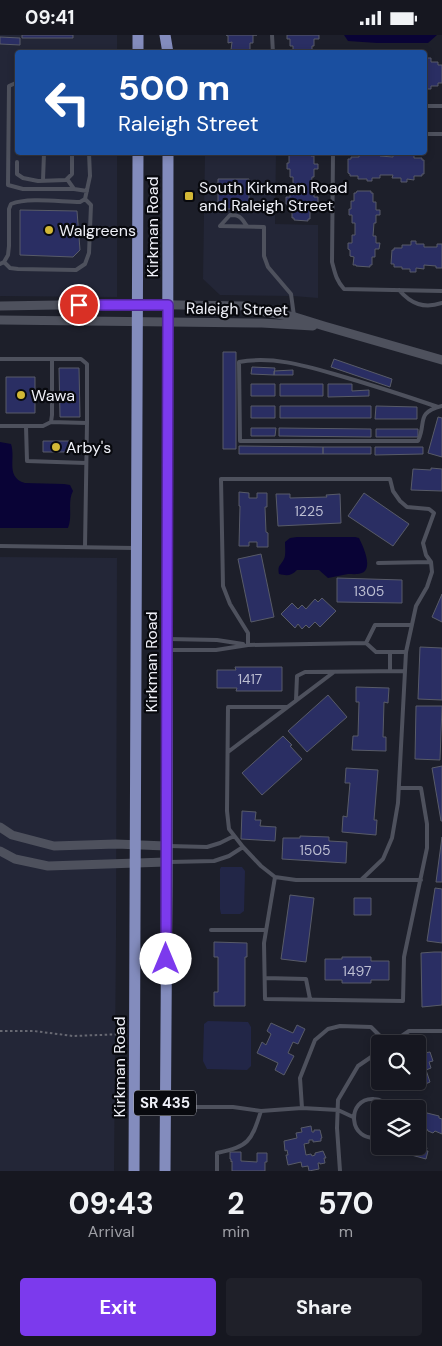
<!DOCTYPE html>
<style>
body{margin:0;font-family:"DM Sans",sans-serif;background:#1f2029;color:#f1f3f6;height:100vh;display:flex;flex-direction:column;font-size:19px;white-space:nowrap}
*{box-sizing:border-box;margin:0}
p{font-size:16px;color:#9e9fa5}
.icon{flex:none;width:28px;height:28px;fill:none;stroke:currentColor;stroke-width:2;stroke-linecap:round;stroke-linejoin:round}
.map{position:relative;height:1136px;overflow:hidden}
.side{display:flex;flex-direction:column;background:#161720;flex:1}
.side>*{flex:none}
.top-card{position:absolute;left:15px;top:15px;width:412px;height:105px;border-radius:5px;box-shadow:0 2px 8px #0003,0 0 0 1px #35363e;background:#1a4fa0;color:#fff;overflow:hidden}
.buttons{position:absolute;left:371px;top:1000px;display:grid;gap:10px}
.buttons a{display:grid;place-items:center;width:55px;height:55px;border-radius:5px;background:#161720;box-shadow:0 2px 8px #0003,0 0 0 1px #35363e;font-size:25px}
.pin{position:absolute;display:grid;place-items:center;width:42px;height:42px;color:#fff;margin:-21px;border:2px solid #fff;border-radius:50%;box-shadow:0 1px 5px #0007}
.me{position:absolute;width:55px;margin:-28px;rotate:0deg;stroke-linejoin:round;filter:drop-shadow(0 0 4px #0008)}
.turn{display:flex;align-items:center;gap:18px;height:105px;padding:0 20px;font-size:22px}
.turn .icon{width:65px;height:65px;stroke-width:2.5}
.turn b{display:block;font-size:35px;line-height:42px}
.eta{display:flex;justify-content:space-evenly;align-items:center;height:85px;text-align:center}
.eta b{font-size:30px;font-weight:700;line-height:35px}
.primary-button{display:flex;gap:10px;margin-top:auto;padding:10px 20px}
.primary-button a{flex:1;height:58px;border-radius:5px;background:#7c3aed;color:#fff;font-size:20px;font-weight:700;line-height:58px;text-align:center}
.primary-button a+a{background:#1f2029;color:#f1f3f6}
.status{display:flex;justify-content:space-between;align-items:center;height:35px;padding:0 25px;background:#161720;direction:ltr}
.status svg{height:14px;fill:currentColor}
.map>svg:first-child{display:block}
.built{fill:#232637}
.green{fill:#222647}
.water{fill:#090336}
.building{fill:#2a2e63;stroke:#585b68}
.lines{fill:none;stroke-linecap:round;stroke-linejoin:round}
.path{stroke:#676872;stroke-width:2;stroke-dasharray:2.5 2.5;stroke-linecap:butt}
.service{stroke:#4e515d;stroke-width:4}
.tertiary{stroke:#4e515d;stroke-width:9}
.primary{stroke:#838cbd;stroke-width:11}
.route-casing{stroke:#51269a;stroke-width:12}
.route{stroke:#7c3aed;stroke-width:9}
.poi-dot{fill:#d2b736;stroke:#08090e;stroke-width:2}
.labels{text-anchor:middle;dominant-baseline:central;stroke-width:4.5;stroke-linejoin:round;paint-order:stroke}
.number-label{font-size:14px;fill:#bdbfd2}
.shield{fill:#08090e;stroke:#a9aab1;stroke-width:1}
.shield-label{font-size:15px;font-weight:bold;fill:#eeeff7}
.poi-label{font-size:16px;fill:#eeeff7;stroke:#08090e;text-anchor:start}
.street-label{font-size:16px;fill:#eeeff7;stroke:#08090e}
</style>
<div class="status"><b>09:41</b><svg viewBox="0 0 49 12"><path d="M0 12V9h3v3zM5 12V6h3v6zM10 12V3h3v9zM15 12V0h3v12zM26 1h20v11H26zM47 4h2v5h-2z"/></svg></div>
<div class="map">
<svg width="442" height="1136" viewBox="0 0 442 1136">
<rect width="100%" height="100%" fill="#1d1f2a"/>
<!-- built -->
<path class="built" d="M0 0H117V17L18 18V118H117V262L0 261Z
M205 118H276L275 189 318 190V263L293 261 220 260 203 244Z
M0 522 117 523 116 905 114 1136H0Z"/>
<!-- green -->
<path class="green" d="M221 832H242L245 836 244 876 240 879H221L220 874V834Z
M208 986 248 987 251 992V1031L247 1035 207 1034 203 1026 204 989Z"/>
<!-- water -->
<path class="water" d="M344 0H437L428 8H377L348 6Z
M0 407 11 409C16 424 5 442 25 448L64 449 70 450 73 456C67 467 73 481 68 493H0Z
M297 502H355L359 503C363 511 372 530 364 537 359 540 353 539 348 539 341 540 335 542 328 543L319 535H297C291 541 287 541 279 539 277 531 281 530 284 524 286 520 285 512 285 507L290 503Z"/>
<!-- building -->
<path class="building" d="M22 0H73V3H22Z
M226 0H257H253V8H250V16H248V18L234 17V15H231L232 7 228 8V1Z
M287 0H319V4H314V11H312V18H293V11H290V4H287Z
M0 2 20 3V10L0 9Z
M425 23H431V27H438V30H442V48H438V51H431V54H425Z
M292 118H311V121H314V129H318V134H314V142H312L311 155H314V162H318V168H313V176H310V184H308V186L294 185V183H292V175H288L289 169H286V162H290V154H293V142H290V134H287V128H289V120H292Z
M367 118 380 119V121L393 122V119L407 118 406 120H414V123H422V125H424V139H422V141H414V145L407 144V147H401V143H392L393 140H380V143H372V146H367V144H358V141H350V139L348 138V124H351V122H359V119L367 120Z
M218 144H249V174H218Z
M357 156H371V158H373V167H376V175H380V180H376V188H374L373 201H376V208H380L379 214H375V222H372V230H370V232L356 231V230H353L354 222 350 221V215L348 214V208H352V200H355V188H352V180H349V174H351V166H354V158H356Z
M20 175 77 176 80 215 73 222 20 220Z
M411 206H416V209H424V212H437V209H442V233H436V231L424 230V234L416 233V237H410V234H402V232H394V229H391L392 215H394V213H402V210H411Z
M223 317H236V414H223Z
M334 324 392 344 390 352 331 332Z
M252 332 275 333 274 340 251 339Z
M59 333H79L80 382H60Z
M293 335V340H274V336Z
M6 342H35V378H6Z
M251 349H275V361H251Z
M280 349H323V361H280Z
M328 349H352V356L369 355V361L328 362Z
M251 371H275V383H251Z
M280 371H371V383H280Z
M376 371 417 372V384H375Z
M438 382 442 383V422L428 418Z
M251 393H276L275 401H251Z
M279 393 371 394V402L279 401Z
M376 394H418V402H376Z
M43 406H70L69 417H43Z
M239 411 323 412V419H239Z
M323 412H371V419H323Z
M375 412H423V419L375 420Z
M431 433 442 434V456L411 455 413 434 431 435Z
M239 457 249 458V463H257V458H267V472H265L266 497 268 498V512H257V507H249V511H239L240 471H239Z
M364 458 409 489 393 511 348 481Z
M276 459H290V463L327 462 326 460 340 459 341 488 278 491Z
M261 519 274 582 251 587 238 524Z
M337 543 402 545V568L337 567Z
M442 559V587L432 582Z
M322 563 336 576 320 592 315 587 309 593 306 590 302 594 298 589 295 593 281 579 292 568 298 574 302 570 306 574 315 564 318 567Z
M420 612 442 613V665L418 664Z
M235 632H282V656H236L237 653H217V635H236Z
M356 652 389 653 388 668 384 667 383 702H386V716L352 715 353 701H358L359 667H356Z
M328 660 347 682 307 717 288 696Z
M416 671H442L440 725 415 724Z
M283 701 292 710 290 711 302 724 262 760 242 738Z
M442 731V786H441L432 733Z
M346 733 378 735 374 785H377L376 800 342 797 343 781 347 782 350 748H345Z
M242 776 256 777 255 785H261L260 791 276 792 275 806 241 804Z
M300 801 329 802V806L347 807 346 828 282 824 283 803H300Z
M442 802V847H436Z
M435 853 442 854V908L427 906Z
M290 860 314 863 306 927 281 924Z
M354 863H371V880H354Z
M214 907 247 908V922H245V971H214V957H218V922H214Z
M434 917H442V970L422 972 421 918Z
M342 922H371V926H389V945H371V948H342V945H325V924H342Z
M271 988 293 998 297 990 305 994 298 1009 293 1007 288 1018 294 1021 284 1040 275 1035 278 1028 257 1018 262 1007 266 1010 271 999 267 996Z
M418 1011 419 1012 423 1011 424 1018 430 1017 433 1026 429 1027 431 1033 426 1035 430 1047 421 1051 420 1049 416 1051 417 1052 407 1055 404 1046H418Z
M418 1077 422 1078 423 1077 439 1081V1083L442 1084V1099L435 1096 433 1098 428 1096 427 1094H425L421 1108 424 1109 427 1113 426 1116H428L426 1124 404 1118 406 1112 403 1111H418Z
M311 1091 312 1097H314V1095H320L322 1103H321V1106L313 1107V1105H309V1108L304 1109 306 1120 311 1119 312 1121 315 1120V1118L323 1116 326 1123H324L325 1128 320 1129V1128H318L319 1134 309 1136 308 1131 302 1132 301 1127 288 1130 286 1120H288L287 1115 285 1116 284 1106 297 1103 296 1098 302 1097 301 1093Z
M230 1117H241V1126L257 1127V1118H267V1127H265V1136H232V1126L231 1127V1124H230Z"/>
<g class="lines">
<!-- path -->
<path class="path" d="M0 996H34L73 1001 125 999"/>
<!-- service -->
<path class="service" d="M272 0 273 18
M18 47 9 51 8 150 23 154H74L87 156
M425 71H442
M425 99H442
M333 118 332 227C335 238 336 245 344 254L442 256
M17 127V139L23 143 38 146 66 145 72 139V118
M67 144 74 154
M43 145 44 118
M220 191 264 192V221L268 232 291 259 294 281
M220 191 230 180C241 180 241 183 247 191
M4 227 10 233 18 234 76 235 85 229 89 218 91 170 85 164
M0 229 4 227 8 220 9 211V174L11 169C29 162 61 167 80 167L85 164 90 141 89 118
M399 255C411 269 424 274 442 268
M0 324H52V380L51 387 43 391H0
M52 324H81L87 329V388
M438 372C403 360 369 349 334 339 303 330 271 321 239 327L240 406H418C427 387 415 378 442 371
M51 387 87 388 85 512
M26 391 27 426 86 428
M0 511 135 513
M378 528 430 527
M168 604 217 605 243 609
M366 608 375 590H412
M248 610V598L230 569 223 551 221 444H390L393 456 400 466 407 472 429 474 434 478 423 508 426 520 431 527 432 537 427 552 416 571 406 617 398 768 392 803 383 824 361 845
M170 615H216L248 610 366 608 376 617H406
M390 636V617
M296 665 297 641 305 637 405 636
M287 672H228L227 776 229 794 243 812 261 831 275 842 296 845H421
M228 717 334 637
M169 811 207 812 220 808 234 801
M169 827 214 826 229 821 243 812
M275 842 264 908 265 964 403 966 404 922 427 813V789L421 753H399
M211 895H266
M265 943 306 944 310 964
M390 1009 409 996H442
M168 1072H233L261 1076 302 1073 338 1075 353 1082
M302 1073 300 1043 315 1005 328 994 340 991 371 992 388 1009
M380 1102C347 1109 346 1062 374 1064 381 1064 386 1068 390 1074
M217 1136V1118C249 1111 251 1107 261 1076
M340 1136 337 1093 338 1065 358 1031 380 1016"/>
<!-- tertiary -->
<path class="tertiary" d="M0 271 118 269 244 271 265 277 295 282 324 291 442 325
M0 285 262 288 313 291
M0 792 12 800 54 811 116 809 166 811
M0 816 15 824 48 831 166 827"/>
<!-- primary -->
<path class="primary" d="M165 0 168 18
M138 18V0
M134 1136 138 118
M165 1136 167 844 168 118"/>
</g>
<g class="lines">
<defs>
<path id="route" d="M79 270H168L166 924"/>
</defs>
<!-- route casing -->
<use href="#route" class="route-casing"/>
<!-- route -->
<use href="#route" class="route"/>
</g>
<!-- markers -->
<g class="poi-dot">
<rect x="184" y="156" width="10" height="10" rx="2.5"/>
<circle cx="49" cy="195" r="5"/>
<circle cx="21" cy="360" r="5"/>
<circle cx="56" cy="412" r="5"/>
</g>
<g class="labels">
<!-- number labels -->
<g class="number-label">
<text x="309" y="476">1225</text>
<text x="369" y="556">1305</text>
<text x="250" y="644">1417</text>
<text x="315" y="815">1505</text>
<text x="357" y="936">1497</text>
</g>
<!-- shield labels -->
<rect class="shield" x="134" y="1055.5" width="62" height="25" rx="4"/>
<g class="shield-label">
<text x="165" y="1068">SR 435</text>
</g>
<!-- poi labels -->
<g class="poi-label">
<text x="199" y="152">South Kirkman Road<tspan x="199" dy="18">and Raleigh Street</tspan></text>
<text x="59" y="195">Walgreens</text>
<text x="31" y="360">Wawa</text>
<text x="66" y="412">Arby's</text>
</g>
<!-- street labels -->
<g class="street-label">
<text transform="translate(152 192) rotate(-90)">Kirkman Road</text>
<text transform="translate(237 274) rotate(1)">Raleigh Street</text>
<text transform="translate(151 627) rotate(-90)">Kirkman Road</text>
<text transform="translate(119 1032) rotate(-90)">Kirkman Road</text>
</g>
</g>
</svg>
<div class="buttons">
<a><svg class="icon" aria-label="search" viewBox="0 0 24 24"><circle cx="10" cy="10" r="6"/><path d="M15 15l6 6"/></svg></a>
<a><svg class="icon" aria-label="layers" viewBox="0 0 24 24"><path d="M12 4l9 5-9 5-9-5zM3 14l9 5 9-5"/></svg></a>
</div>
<div class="pin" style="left:79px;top:270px;background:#d93025"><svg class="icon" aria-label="arrive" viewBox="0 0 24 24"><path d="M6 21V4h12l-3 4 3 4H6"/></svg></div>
<svg class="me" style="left:166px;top:924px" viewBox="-20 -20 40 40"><circle r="19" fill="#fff"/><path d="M0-13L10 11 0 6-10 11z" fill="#7c3aed"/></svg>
<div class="top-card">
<div class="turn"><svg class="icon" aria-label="left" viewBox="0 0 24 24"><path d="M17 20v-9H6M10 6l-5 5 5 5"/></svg><div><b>500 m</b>Raleigh Street</div></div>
</div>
</div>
<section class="side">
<div class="eta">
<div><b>09:43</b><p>Arrival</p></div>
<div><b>2</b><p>min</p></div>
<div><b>570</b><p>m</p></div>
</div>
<div class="primary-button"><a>Exit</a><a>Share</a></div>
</section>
